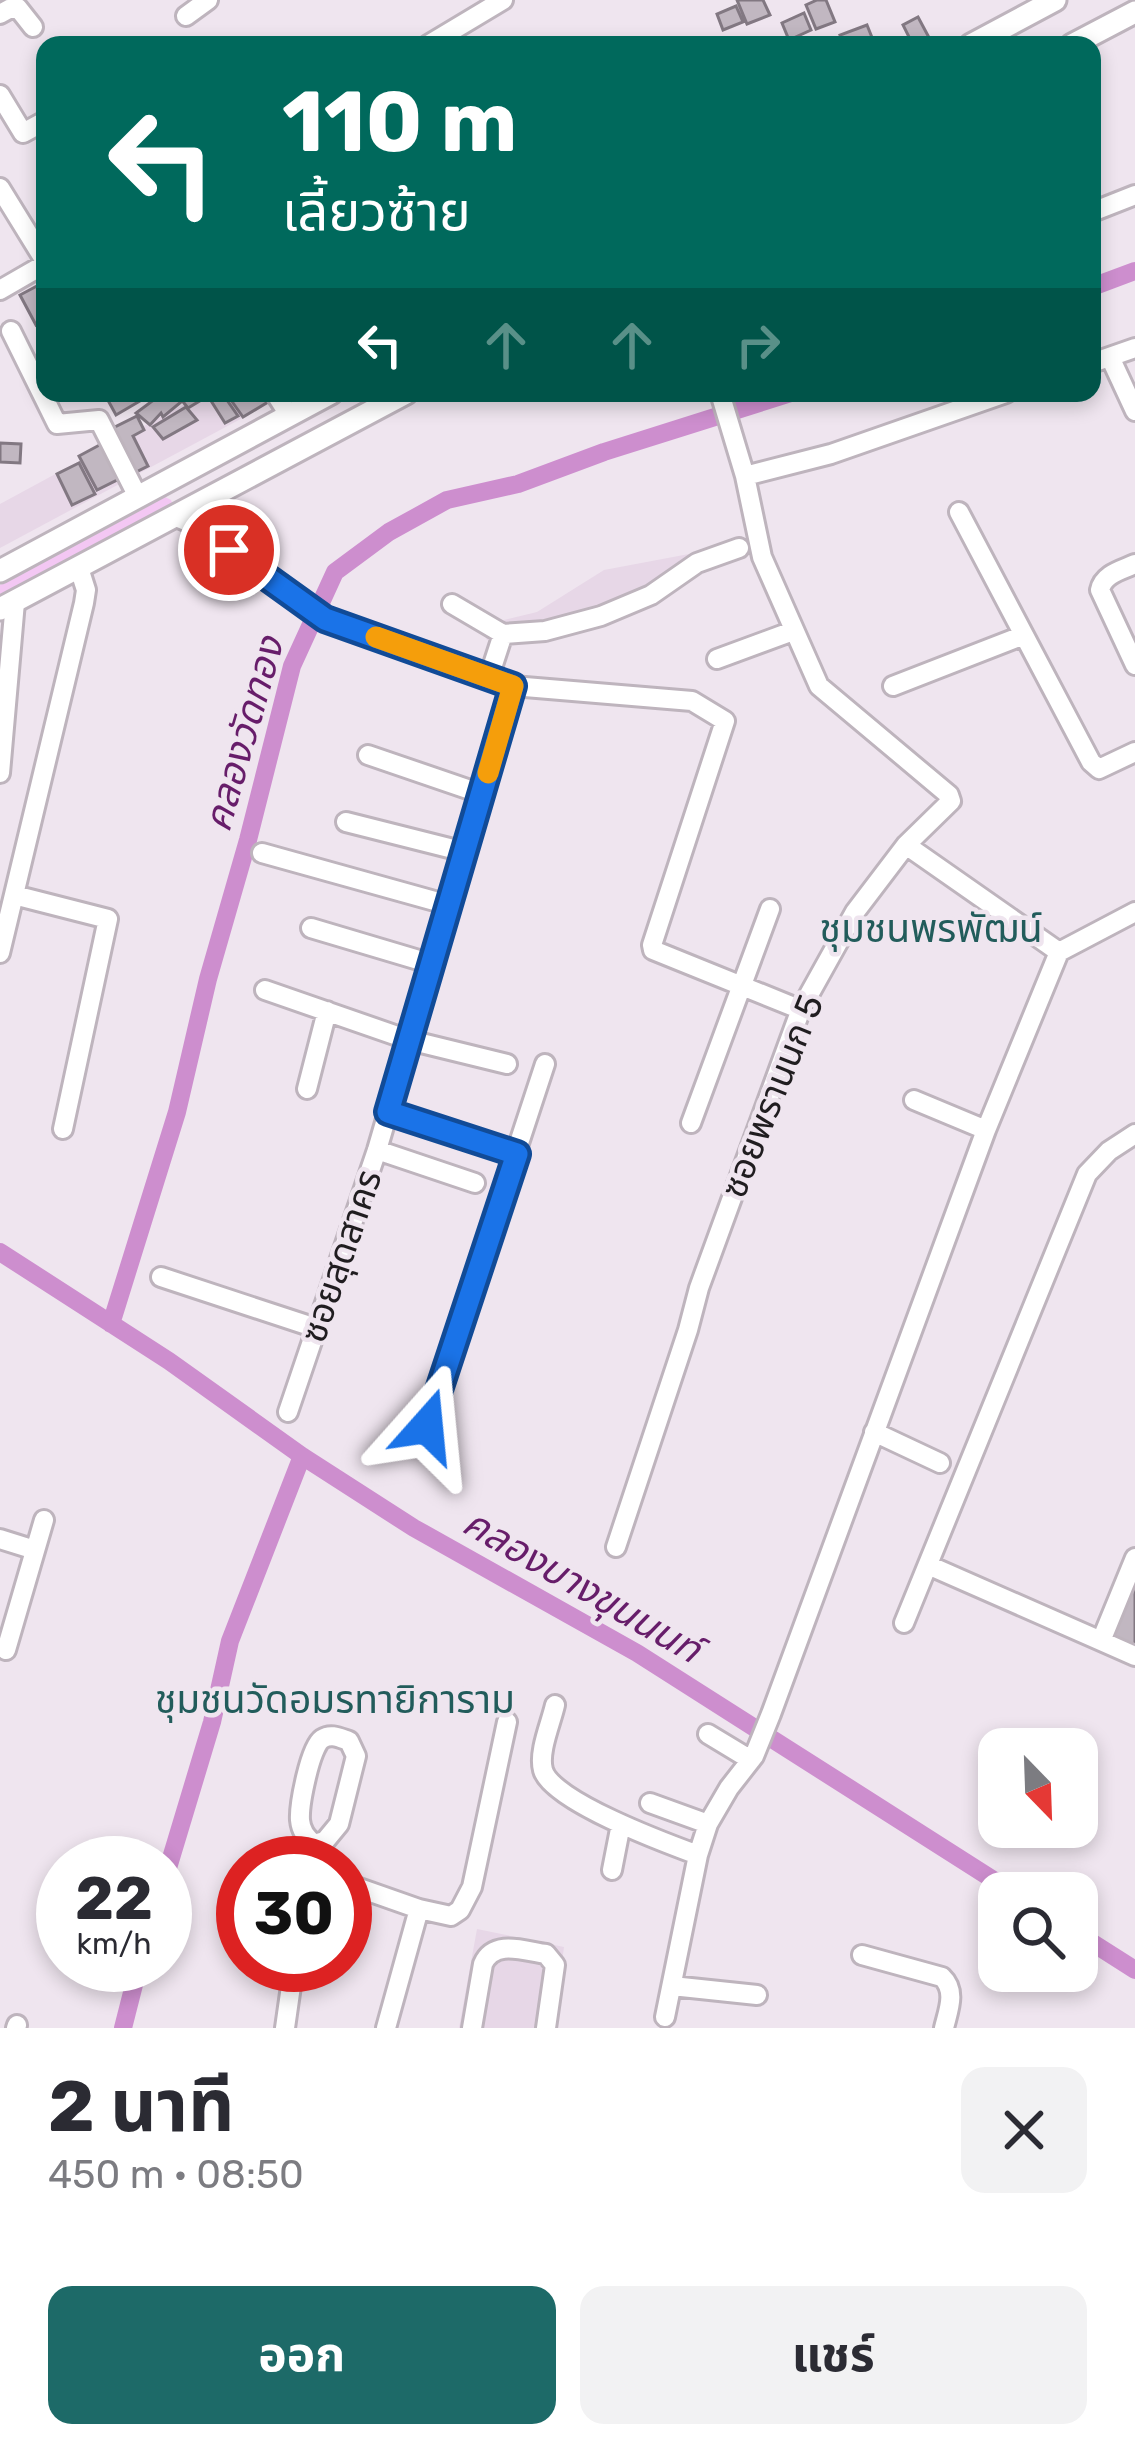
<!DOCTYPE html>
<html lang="th">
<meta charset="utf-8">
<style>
body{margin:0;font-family:Rubik,"Noto Sans Thai",sans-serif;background:#f2f2f3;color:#2b2b33;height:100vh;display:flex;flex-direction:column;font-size:45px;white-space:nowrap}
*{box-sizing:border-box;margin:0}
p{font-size:39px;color:#7c7c81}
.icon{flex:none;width:66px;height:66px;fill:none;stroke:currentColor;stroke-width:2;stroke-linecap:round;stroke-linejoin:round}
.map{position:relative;height:2028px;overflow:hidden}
.sheet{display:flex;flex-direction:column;background:#fff;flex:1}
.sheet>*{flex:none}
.banner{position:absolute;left:36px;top:36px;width:1065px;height:366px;border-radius:24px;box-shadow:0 6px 18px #0003;background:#00695c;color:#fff;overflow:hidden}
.needle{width:78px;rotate:157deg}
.tools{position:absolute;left:978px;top:1728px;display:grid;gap:24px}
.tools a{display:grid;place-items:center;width:120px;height:120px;border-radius:24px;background:#fff;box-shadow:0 6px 18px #0003;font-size:60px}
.speed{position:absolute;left:36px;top:1836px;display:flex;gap:24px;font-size:60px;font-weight:700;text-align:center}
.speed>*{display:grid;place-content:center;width:156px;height:156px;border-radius:50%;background:#fff;box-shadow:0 6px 18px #0003;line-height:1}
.speed small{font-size:30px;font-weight:400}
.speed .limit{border:18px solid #d22;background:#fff;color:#111}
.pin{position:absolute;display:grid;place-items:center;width:102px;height:102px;color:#fff;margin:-51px;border:6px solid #fff;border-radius:50%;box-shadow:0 3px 12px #0007}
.me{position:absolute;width:132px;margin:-66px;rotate:18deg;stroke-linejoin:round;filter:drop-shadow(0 0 9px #0008)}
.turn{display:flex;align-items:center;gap:42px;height:252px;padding:0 48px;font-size:54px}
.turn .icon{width:156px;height:156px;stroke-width:2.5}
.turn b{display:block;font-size:84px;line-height:102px}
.lanes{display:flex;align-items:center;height:114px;padding:0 48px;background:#0003;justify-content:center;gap:60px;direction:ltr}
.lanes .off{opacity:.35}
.round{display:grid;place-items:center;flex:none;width:126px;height:126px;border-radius:24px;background:#f2f2f3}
.headline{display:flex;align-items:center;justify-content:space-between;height:204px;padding:0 48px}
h1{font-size:72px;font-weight:700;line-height:90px}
.cta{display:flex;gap:24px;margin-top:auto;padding:24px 48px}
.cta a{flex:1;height:138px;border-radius:24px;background:#1d6a68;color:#fff;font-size:48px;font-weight:700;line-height:138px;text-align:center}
.cta a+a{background:#f2f2f3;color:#2b2b33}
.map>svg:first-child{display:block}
.built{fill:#e7d7e7}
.green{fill:#f3c7f3}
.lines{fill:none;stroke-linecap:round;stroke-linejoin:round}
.canal{stroke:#cd8ece;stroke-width:18}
.building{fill:#c1b7c1;stroke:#827882;stroke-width:3}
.minor-casing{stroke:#beb4bd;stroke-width:24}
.major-casing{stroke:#beb4bd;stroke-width:27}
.minor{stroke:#fff;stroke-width:18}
.major{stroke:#fff;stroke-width:21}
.route-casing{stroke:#114b97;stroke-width:30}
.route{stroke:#1a73e8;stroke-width:21}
.slow{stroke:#f59e0b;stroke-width:21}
.labels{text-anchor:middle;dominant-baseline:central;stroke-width:9;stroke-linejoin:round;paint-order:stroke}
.street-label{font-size:36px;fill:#201d20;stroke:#efe5ef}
.water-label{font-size:39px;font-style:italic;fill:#671d6a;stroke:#efe5ef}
.neighbourhood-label{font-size:39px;fill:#225c5b;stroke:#efe5ef}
</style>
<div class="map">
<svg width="1135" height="2028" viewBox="0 0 1135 2028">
<rect width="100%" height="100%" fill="#efe5ef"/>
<!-- built -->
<path class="built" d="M205 393H289L0 548V504Z
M689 554 676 587 545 631 487 640 479 626 537 612 604 570Z
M477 1929 564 1947 553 2028H459Z"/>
<!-- green -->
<path class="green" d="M165 497 171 500 173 505 0 599V585Z"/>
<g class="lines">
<!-- canal -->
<path class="canal" d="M1092 287 1135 271
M0 1252 169 1361 302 1456 414 1528 637 1653 1014 1893
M111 1324 177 1112 208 979 248 840 292 666 335 572 389 532 447 500 518 484 604 452 791 393
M165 1878 212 1722 230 1641 302 1456
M1077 1933 1135 1970
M123 2028 139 1965"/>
</g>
<!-- building -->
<path class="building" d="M737 0H763L770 15 747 24Z
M817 0H826L835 22 816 29 806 5Z
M736 6 743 22 723 30 717 14Z
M804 13 811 30 789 40 782 23Z
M918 17 933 45H913L903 25Z
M867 25 875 45H844L840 35Z
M37 286 45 300V319L36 325 20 295Z
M104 393H142L145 398 116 415Z
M163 393H174L181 402 163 417 161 413 150 425 136 413Z
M176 393H222L238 416 225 423 208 396 188 408Z
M226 393H269L273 399 243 417Z
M186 407 197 420 163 439 153 427Z
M137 416 144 430 133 436 148 466 134 473 111 429Z
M107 441 125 476 97 490 79 456Z
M0 443 21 444 20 463 0 462Z
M79 463 95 494 72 505 57 474Z
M1135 1558V1656L1101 1641Z"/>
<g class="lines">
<defs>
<path id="minor" d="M0 14 9 9 18 8 33 27
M186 16 208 0
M428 45 503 0
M0 95 23 133 45 121
M0 188 45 261
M1092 212 1135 195
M0 290 45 264
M11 331 57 424 99 420 138 497
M1110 357 1135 411
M1092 363 1135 348
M275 393 289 415
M745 476 831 454 1006 393
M959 512 1091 762 1099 769 1135 752
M174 516 195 525 325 619 513 686 692 701 725 721 652 945 653 950 794 1007
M1135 564C1122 570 1103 574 1100 590L1135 665
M452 604 503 634 545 631 601 616 651 595 697 563 739 548
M717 659 793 631
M489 677 503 634
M893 686 1024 635
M368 755 482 794
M0 773 15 602
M346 822 465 852
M906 845 1059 952
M262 853 449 905
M14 895 108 919 63 1129
M311 928 432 964
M0 953 84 603 86 590 79 568
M265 990 409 1040 507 1064
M307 1089 327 1011
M914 1100 986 1130
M388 1112 517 1154
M691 1123 770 909
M377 1150 475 1183
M161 1277 316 1328
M288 1412 377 1150 513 686
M426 1426 545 1064
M874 1432 940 1463
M0 1539 35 1550
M616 1547 688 1330 699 1288 801 1009 855 912 906 845 951 801 949 795 819 686 762 557 745 476 720 393
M1135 1558 1101 1641 1135 1656
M928 1565 1101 1641
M904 1623 1087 1174 1109 1151 1135 1134
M6 1650 44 1520
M555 1705C551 1723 538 1752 543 1770 551 1801 668 1844 698 1855
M708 1734 751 1760
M650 1803 708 1824
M314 1844 325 1841 339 1824 356 1756 349 1741C340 1738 331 1733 322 1739 310 1747 299 1805 300 1820 301 1831 306 1837 314 1844V1863
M612 1870 621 1824
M345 1883 419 1909 451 1916 460 1910 472 1887 507 1722
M862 1955 942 1977C957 1991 948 2011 944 2028
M672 1986 757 1995
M665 2017 698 1855 708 1824 729 1788 754 1756 771 1714 986 1130 1059 952 1135 912
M16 2028 17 2025
M285 2028 294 1965
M386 2028 419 1909
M472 2028 483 1964C494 1939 524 1951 546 1954L555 1965 546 2028"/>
<path id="major" d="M971 45 1055 0
M1072 45 1135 12
M0 571 331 393
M0 609 406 393"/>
</defs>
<!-- minor casing -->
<use href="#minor" class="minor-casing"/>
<!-- major casing -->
<use href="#major" class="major-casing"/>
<!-- minor -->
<use href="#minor" class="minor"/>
<!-- major -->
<use href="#major" class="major"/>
</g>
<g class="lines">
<defs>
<path id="route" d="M229 550 325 619 513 686 388 1112 517 1154 427 1426"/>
</defs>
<!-- route casing -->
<use href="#route" class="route-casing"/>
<!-- route -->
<use href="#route" class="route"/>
<!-- slow -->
<path class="slow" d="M376 637 513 686 488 773"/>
</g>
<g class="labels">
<!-- street labels -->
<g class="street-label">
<text transform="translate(772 1096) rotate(-68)">ซอยพรานนก 5</text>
<text transform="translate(341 1256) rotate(-71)">ซอยสุดสาคร</text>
</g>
<!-- water labels -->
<g class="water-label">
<text transform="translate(244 734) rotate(-74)">คลองวัดทอง</text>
<text transform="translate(582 1586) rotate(30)">คลองบางขุนนนท์</text>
</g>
<!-- neighbourhood labels -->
<g class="neighbourhood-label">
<text x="931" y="929">ชุมชนพรพัฒน์</text>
<text x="335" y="1700">ชุมชนวัดอมรทายิการาม</text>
</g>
</g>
</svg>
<div class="tools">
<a><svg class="needle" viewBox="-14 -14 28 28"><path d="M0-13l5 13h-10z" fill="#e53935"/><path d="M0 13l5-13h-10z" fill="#7c7c81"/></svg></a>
<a><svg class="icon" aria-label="search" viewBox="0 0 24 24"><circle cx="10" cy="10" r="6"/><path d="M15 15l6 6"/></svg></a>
</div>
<div class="speed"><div>22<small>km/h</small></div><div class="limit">30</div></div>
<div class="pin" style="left:229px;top:550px;background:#d93025"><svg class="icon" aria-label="arrive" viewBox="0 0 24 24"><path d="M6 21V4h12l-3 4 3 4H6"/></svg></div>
<svg class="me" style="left:427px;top:1426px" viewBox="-20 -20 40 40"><path d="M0-17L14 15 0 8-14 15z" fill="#1a73e8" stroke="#fff" stroke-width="4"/></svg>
<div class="banner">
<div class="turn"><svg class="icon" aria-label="left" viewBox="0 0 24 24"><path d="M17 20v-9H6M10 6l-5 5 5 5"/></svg><div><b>110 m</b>เลี้ยวซ้าย</div></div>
<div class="lanes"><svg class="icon" aria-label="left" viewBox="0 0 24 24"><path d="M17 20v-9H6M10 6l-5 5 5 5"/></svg><svg class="icon off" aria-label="ahead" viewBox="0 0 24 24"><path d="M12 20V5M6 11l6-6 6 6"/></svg><svg class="icon off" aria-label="ahead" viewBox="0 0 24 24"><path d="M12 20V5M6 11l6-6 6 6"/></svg><svg class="icon off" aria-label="right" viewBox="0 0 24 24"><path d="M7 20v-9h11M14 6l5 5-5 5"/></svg></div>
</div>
</div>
<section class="sheet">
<div class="headline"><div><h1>2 นาที</h1><p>450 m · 08:50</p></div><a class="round"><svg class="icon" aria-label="close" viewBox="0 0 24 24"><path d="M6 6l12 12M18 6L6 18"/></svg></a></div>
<div class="cta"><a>ออก</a><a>แชร์</a></div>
</section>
